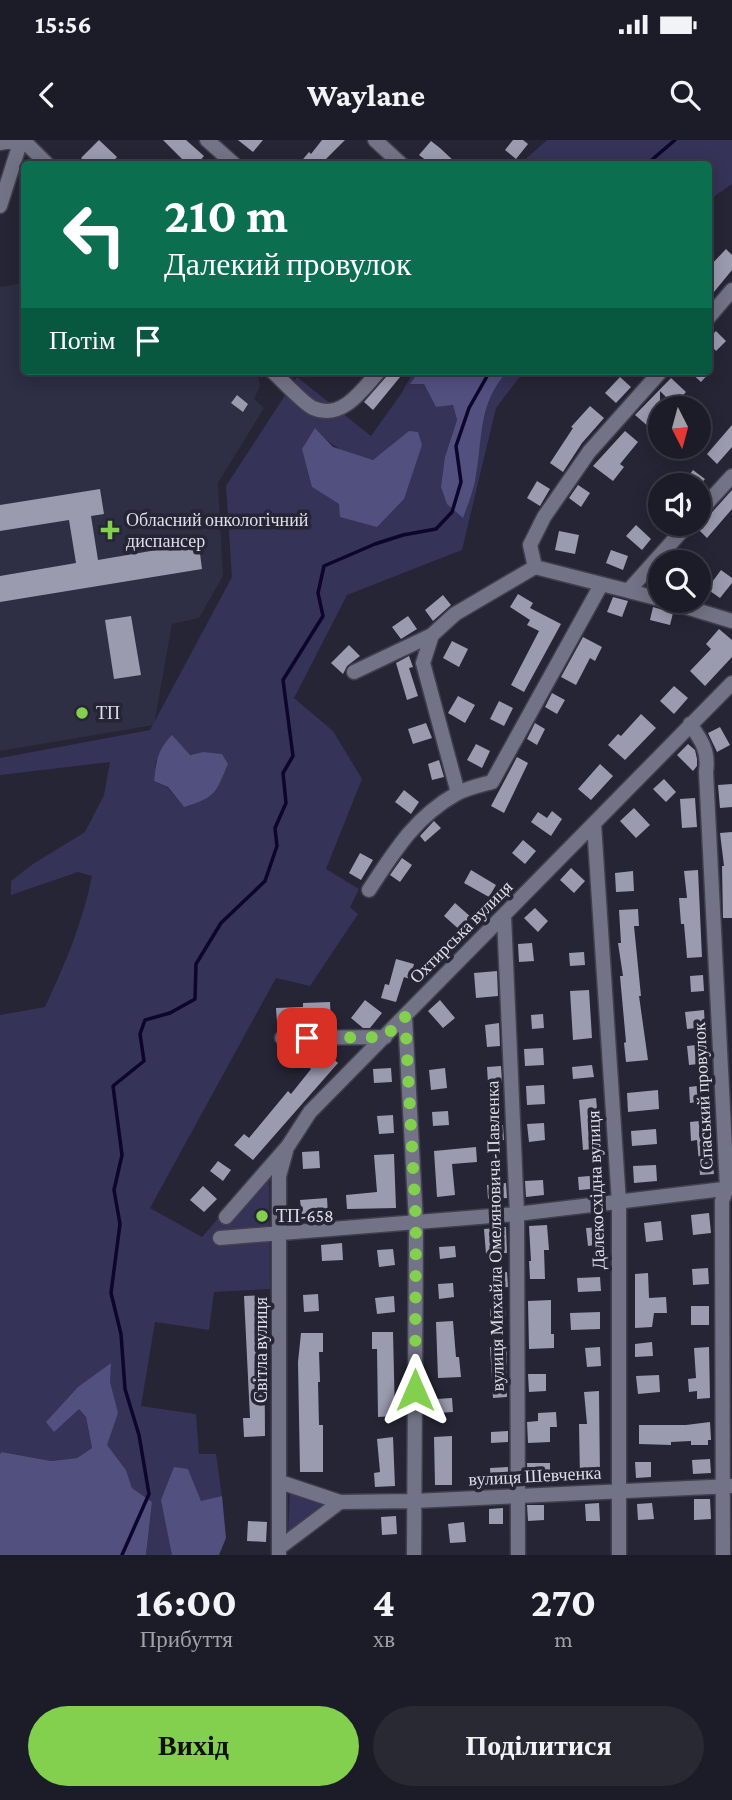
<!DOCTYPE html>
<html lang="uk">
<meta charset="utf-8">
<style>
body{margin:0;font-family:"Crimson Pro",serif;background:#292934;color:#f1f3f6;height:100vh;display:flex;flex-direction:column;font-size:26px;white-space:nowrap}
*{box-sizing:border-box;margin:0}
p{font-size:23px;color:#a0a1a8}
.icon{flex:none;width:38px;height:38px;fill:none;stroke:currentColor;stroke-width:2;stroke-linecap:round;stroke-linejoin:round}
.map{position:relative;height:1415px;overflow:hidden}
.drawer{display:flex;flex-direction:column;background:#1c1c28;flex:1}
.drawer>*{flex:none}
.guide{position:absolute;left:21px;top:21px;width:691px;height:214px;border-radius:7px;box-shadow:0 4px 18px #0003,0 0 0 2px #3a3a45;background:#0b6e4f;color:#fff;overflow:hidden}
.needle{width:46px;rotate:174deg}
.tools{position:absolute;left:648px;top:256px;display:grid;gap:14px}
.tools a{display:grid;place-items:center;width:63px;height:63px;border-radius:50%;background:#1c1c28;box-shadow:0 4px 18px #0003,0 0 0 2px #3a3a45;font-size:35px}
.pin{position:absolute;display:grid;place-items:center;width:60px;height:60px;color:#fff;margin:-30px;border-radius:14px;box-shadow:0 4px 10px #0006}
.me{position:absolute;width:77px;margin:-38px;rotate:0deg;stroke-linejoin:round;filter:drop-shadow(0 0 5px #0008)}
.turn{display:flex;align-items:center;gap:24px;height:147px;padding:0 28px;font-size:32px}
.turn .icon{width:91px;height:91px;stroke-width:2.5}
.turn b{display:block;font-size:49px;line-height:60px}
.then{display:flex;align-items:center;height:66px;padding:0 28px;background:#0003;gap:14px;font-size:26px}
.eta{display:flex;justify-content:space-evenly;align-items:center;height:119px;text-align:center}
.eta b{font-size:42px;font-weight:700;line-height:49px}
.action{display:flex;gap:14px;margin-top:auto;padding:14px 28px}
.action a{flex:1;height:80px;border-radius:42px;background:#83d04e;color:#111;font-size:28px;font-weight:700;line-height:80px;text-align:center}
.action a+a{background:#292934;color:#f1f3f6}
.status{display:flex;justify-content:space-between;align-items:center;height:49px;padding:0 35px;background:#1c1c28;direction:ltr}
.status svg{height:19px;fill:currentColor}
header{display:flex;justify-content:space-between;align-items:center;height:91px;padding:0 28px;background:#1c1c28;font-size:32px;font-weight:700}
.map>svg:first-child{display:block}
.built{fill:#2e2e44}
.green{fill:#353357;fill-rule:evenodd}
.forest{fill:#52507f}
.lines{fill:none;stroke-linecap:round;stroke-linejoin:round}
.stream{stroke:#0d052c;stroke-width:3.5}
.building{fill:#9b9bb0}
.minor-casing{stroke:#40404d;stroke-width:17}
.minor{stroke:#727386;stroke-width:14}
.route{stroke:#83d04e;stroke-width:12;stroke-dasharray:0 21.6}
.poi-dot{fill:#83d04e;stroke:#252535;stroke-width:2.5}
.labels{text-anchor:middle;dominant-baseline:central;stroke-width:7;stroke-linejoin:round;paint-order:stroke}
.poi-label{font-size:18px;fill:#dfdfea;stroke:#252535;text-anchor:start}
.street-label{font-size:18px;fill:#dfdfea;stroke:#252535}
</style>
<div class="status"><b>15:56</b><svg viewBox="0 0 49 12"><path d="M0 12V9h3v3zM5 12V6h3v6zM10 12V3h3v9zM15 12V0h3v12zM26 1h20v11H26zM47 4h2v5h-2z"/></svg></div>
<header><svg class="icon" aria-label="back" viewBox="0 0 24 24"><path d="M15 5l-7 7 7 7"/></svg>Waylane<svg class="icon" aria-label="search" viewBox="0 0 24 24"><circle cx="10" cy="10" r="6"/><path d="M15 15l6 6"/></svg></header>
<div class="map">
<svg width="732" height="1415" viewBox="0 0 732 1415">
<rect width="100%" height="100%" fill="#252535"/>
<!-- built -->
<path class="built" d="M24 143V231H257L260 246 254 259 264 268 218 343 223 436 199 478 172 484 154 585 0 611V147Z"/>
<!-- green -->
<path class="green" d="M547 0H732V44L709 60V24H520Z
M414 231H419L410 244H424L436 267 453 265 457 280 445 317 476 336C479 299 481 259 508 231H524L496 268 462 410 347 455 294 558 333 591 362 639 326 729 359 749 350 767 358 774 310 846 276 838 150 1068 202 1097 269 1019 270 1149 214 1152 209 1190 155 1182 141 1266 196 1274 199 1314H216L222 1356 201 1362 188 1329 170 1400 172 1415H146L152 1362 132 1348 126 1330 106 1305 117 1273 110 1242 79 1268 86 1277 92 1308 77 1318 51 1321 3 1312 0 1314V875L45 867C65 824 83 782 92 736L78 732 11 755V741L33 724 85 692 104 655 110 622 0 635V618L150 590 232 437 226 346 297 237 371 296 401 254ZM315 288C335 309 344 314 373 320L391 307 339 364 312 347ZM203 612 184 667 167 647 154 641 156 621Z
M290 1352 329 1364 288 1395Z"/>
<!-- forest -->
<path class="forest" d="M419 231H508C478 263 483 296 476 335 474 350 468 364 463 378L447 364 441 347 445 317 457 280 453 265 436 267 424 244H410Z
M315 288 333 307 373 320 409 291 418 292 422 305 404 359 377 387 340 377 339 364 312 347 302 309Z
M172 595 190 615 203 612 222 614 228 624C215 654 216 657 184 667L168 647 154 641C156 621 158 609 172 595Z
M111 1223 110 1242 118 1273 107 1305 126 1330 132 1348 152 1362 146 1415H0V1314L2 1312 51 1321 77 1318 92 1308 86 1277 79 1269 54 1292 46 1282 78 1247Z
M174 1327 188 1329 201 1361 222 1356 226 1398 219 1415H172L161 1360Z"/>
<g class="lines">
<!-- stream -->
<path class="stream" d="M647 24 675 0
M122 1415 149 1354 139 1295 125 1249 121 1194 111 1153 120 1084 114 1050 122 1015 113 946 144 921 140 894 145 880 170 873 195 859 196 824 221 783 265 741 277 706 275 688 286 663 283 633 293 616 283 540 323 476 318 453 324 426 375 404 403 395 436 389 452 372 461 342 456 306 469 268 490 231"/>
</g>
<!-- building -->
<path class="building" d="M99 0 117 17 111 24H88L81 18Z
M163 0H186L204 16 197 24H187Z
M238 0H263L253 12Z
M322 0H345L322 23 324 24H299L309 12 311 14Z
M513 0H523L528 4 516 19 505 10Z
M431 1 440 8 457 24H431L419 15Z
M726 109 732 115V130L709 158V127Z
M716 191 726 201 716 211 709 203V198Z
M388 231H405L373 270 364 262 386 237Z
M689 231H711L701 242Z
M620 237 631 247 616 263 605 253Z
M671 238 686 252 674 265 660 251V274L649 287 635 275Z
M237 255 248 264 243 272 231 263Z
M590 266 604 278 582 303 563 332 550 323 573 288 571 287Z
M732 285V307L717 324 707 314Z
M625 291 638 302 620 324 624 327 613 341 593 326Z
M693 330 705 339 700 345H682Z
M537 341 550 349 540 366 527 358Z
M578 345 590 353 581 367 569 358Z
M100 349 104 374 91 376 98 420 186 405V409L199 406 202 429 0 462V436L76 423 69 380 0 391V365Z
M732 350V369L707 398 697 388 698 383 705 380Z
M636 385 651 399 642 410 626 396Z
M559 391 579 395 575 414 555 410Z
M611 410 628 416 623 430 606 423Z
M721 430 732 438V443L720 458 707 449Z
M518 454 533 463 530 468 561 484 524 552 511 545 539 491 527 485 530 480 510 467Z
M443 455 451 465 433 481 425 470Z
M613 457 628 461 622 477 607 472Z
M653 467 673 473 670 485 650 480Z
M131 476 141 535 114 539 105 480Z
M408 476 417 489 401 499 392 487Z
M719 489 732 500V517L705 546 690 531 711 509 706 504Z
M583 497 602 507 595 521 590 518 576 545 561 537Z
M452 501 468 509 459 527 443 518Z
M349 505 360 516 347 526 343 534 331 523Z
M409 516 413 527 409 528 418 556 407 560 396 523Z
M674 546 688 558 674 574 660 561Z
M552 553 565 560 557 574 545 567Z
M458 556 475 565 465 583 448 573Z
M499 561 513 568 504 586 490 579Z
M88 568 89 577 76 578 75 570Z
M641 574 656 588 625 620 608 605 618 594 621 596Z
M426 583 432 598 413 604 408 589Z
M535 583 545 589 537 605 527 599Z
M720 587 730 605 717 612 708 593Z
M476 604 490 611 482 628 467 620Z
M688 604 695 610 697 619V626L693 631 677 615Z
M517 617 528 623 504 673 491 666Z
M439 620 444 637 432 640 428 624Z
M600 624 613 636 591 660 578 649Z
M664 639 676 652 666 662 653 649Z
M732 644V667L720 668 718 645Z
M404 650 419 662 411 674 395 662Z
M695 658 697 687 682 688 680 659Z
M634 668 650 685 636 698 620 681Z
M552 671 562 679 551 696 531 682 538 672 547 678Z
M434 681 441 688 425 702 420 696Z
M732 692V778H723L722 726H724L720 693Z
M523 700 536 711 525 724 512 713Z
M360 713 373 720 361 740 349 733Z
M402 718 412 725 400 742 390 735Z
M571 728 585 741 574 753 560 740Z
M471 730 496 745 489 757 464 743Z
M698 730 702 817 687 818 684 784H681L679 758H687L684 731Z
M633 731 634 751 616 752 615 733Z
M455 763 472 778 461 791 444 776Z
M535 768 548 781 538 792 524 778Z
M638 769 639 786H634L641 856H639L648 920 626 922 624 903 626 902 620 836H623L618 803H621L619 770Z
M532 803 534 821 519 822 518 804Z
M584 812 585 825 570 826 569 813Z
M396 819 414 824 410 839 404 837 396 862 381 858 385 844 389 845Z
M497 831 498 856 476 858 474 833Z
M703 835 704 851 691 852 690 836Z
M589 850 592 898 573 900 570 851Z
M365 860 382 873 370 888H363L351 878Z
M440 860 455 878 443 888 428 871Z
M330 862 331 884 277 882 276 868 303 867V863Z
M704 870 705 887 687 889 685 872Z
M543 874 544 888 532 889 531 875Z
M499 883 500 906 487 907 485 885Z
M705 904 707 923 689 925 687 906Z
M320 907 338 923 253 1020 234 1005 244 994 249 998 288 951 291 954 311 929 305 923Z
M543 908 544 925 525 926 524 909Z
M592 925 594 937 573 939 572 927Z
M501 926 502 943H488L487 927Z
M391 928 392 942 374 943 373 929Z
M445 928 447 948 431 950 429 930Z
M544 945 545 964 527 965 526 946Z
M705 945 707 961 690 963 689 947Z
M658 950 659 969 628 972 627 953Z
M596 958 601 1008 583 1010 579 960Z
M448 971 449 985 433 986 432 972Z
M393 975 394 993 379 994 377 976Z
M708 980 714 1034 700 1035 697 1000 691 1001 690 982Z
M544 983 545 1000 529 1002 527 984Z
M503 985 504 1000 491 1001 489 986Z
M656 989 657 1004 632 1006 631 991Z
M476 1007 477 1022 452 1024 455 1055 437 1057 434 1011Z
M319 1011 320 1028 303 1029 302 1012Z
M394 1014 396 1068 347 1069 346 1055 377 1052 374 1015Z
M218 1021 231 1030 223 1041 210 1031Z
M656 1025 657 1041 634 1043 633 1026Z
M601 1035 602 1048 579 1050 578 1037Z
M543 1040 544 1055 526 1057 525 1041Z
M506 1043 507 1058 488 1059 487 1045Z
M203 1046 217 1059 204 1072 190 1060Z
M327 1058 328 1074 302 1076 300 1060Z
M709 1073 711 1093 693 1095 691 1075Z
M661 1081 663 1100 646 1102 644 1083Z
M547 1085 549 1110H544L545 1139H530L529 1121H531L529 1086Z
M506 1087 507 1113 486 1114 484 1089Z
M600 1087 602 1104 588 1106 586 1088Z
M342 1103 343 1120 322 1121 321 1105Z
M455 1106 456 1117 440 1119 439 1107Z
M393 1109 395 1125 379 1127 377 1110Z
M708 1128 709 1144 693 1145 692 1129Z
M507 1132 508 1147 494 1148 493 1133Z
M648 1133 649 1158 666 1157 667 1173H654L652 1187 635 1188V1134Z
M600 1137 601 1151 578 1152 577 1138Z
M453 1143 454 1157 439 1159 438 1144Z
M318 1154 319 1171 304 1172 303 1155Z
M264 1155 265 1296 244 1297 243 1278H250L244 1156Z
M394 1156 395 1172 377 1174 375 1158Z
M551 1160V1194H554V1208L529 1209 528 1161Z
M691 1166H709V1185H691Z
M506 1168V1186L490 1187V1169Z
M600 1172V1189L571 1190 570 1173Z
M453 1181 456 1217H459L461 1237 438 1238 436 1182Z
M372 1192H393L395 1276 378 1277 377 1209H372Z
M301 1193H323V1212H319L320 1242H318L319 1285H323V1332H300L298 1222Z
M652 1202 653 1216 635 1217V1204Z
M507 1206V1257L493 1258 490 1207Z
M600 1207 601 1226 587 1227 585 1208Z
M709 1207 710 1258 697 1259V1251L689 1252 688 1239 696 1238 694 1208Z
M528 1234H546V1251L529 1252Z
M659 1235 660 1252 638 1254 636 1236Z
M599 1251 600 1337 580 1338 579 1284H587L584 1252Z
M452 1258 453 1272 438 1273 436 1259Z
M556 1272 557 1287H550V1302L528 1303 527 1282 538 1281V1273Z
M710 1282 711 1300H708V1305H691V1301L671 1302V1305L639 1304V1285H686Z
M508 1291V1302L491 1303V1292Z
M452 1296V1345H435L434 1297Z
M393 1297 395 1346 375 1347 374 1333 380 1332 377 1299Z
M710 1319 711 1333 693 1334 692 1320Z
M635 1322H651V1337L636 1338Z
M527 1323H550V1344H528Z
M508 1327V1344L491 1345 490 1328Z
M694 1359H710L711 1379 694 1380Z
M599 1363 600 1381H586L585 1364Z
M652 1363 654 1379 638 1380 637 1364Z
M527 1365H544V1380L528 1381Z
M503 1368V1384H489V1369Z
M396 1376 397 1394 382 1395 381 1377Z
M248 1381 267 1382 266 1402 247 1401Z
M464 1382 466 1402 450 1403 448 1384Z"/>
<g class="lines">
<defs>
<path id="minor" d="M23 0 47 24
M207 0 234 24
M375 0 401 24
M0 3 17 0
M0 66 21 0
M709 177 732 150
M272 231C281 239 304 264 313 268 342 281 363 249 379 231
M698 373 732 336
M535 427 660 459
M629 450 689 383
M663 460 732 481
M432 495 423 523 458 653
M354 532 432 495 455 474 535 427 530 405 544 377 589 312 661 231
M690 584C702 601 709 611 706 632L727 1048 722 1061 723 1415
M594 684 619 1063V1415
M369 750C394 712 415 677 456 654 467 648 481 645 492 642L601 445
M504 776 517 1074 518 1415
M405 876 416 1083 414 1415
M282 898 385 897
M226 1077 288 1006 310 972 732 543
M220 1098 517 1074 732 1048
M280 1342 340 1362 414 1361 732 1346
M279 1408 340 1362
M279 1415V1036L286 1011"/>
</defs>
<!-- minor casing -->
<use href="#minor" class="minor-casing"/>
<!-- minor -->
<use href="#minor" class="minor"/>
</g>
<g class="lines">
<!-- route -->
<path class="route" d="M307 898 385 897 405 876 416 1083 415 1250"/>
</g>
<!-- markers -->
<g class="poi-dot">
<path d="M106.5 379.5h7v7h7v7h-7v7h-7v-7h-7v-7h7z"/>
<circle cx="82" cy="573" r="7"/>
<circle cx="262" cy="1076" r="7"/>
</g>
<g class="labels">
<!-- poi labels -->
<g class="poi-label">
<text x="126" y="380">Обласний онкологічний<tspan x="126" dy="21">диспансер</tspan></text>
<text x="96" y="573">ТП</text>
<text x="276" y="1076">ТП-658</text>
</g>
<!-- street labels -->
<g class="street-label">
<text transform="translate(461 792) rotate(-45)">Охтирська вулиця</text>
<text transform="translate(703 956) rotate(-93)">Спаський провулок</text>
<text transform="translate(596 1050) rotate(-92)">Далекосхідна вулиця</text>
<text transform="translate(495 1096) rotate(-91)">вулиця Михайла Омеляновича-Павленка</text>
<text transform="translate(261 1210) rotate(-90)">Світла вулиця</text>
<text transform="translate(535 1336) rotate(-3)">вулиця Шевченка</text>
</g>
</g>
</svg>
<div class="tools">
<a><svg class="needle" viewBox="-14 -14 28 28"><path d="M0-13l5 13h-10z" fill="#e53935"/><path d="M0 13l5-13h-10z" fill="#a0a1a8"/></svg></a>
<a><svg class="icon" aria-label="sound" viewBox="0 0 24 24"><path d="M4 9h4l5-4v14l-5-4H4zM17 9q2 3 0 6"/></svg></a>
<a><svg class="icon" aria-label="search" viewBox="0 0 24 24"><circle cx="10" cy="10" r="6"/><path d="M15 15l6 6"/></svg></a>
</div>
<div class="pin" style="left:307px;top:898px;background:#d93025"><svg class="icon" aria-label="arrive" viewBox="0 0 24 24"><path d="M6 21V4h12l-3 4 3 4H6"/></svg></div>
<svg class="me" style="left:415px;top:1250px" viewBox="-20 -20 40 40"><path d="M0-17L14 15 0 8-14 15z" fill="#83d04e" stroke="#fff" stroke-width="4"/></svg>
<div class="guide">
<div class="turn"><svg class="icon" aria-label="left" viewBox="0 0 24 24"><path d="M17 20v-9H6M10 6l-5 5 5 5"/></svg><div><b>210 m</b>Далекий провулок</div></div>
<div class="then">Потім<svg class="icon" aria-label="arrive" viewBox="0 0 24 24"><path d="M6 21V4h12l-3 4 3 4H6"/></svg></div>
</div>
</div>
<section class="drawer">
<div class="eta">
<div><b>16:00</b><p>Прибуття</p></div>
<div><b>4</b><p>хв</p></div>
<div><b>270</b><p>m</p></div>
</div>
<div class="action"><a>Вихід</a><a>Поділитися</a></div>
</section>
